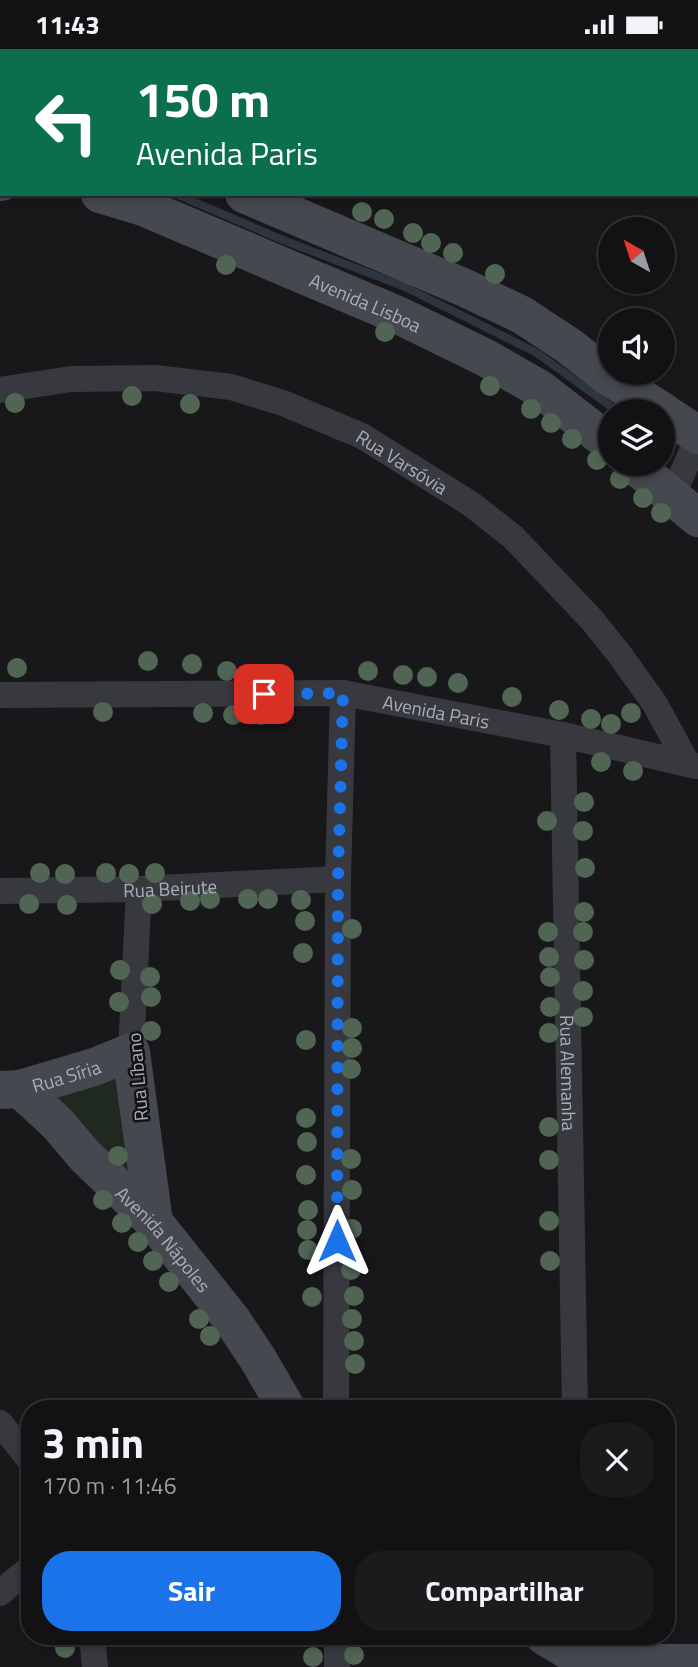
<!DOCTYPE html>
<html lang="pt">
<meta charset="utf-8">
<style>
body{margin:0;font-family:"Titillium Web",sans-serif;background:#1b1a1d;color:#f1f3f6;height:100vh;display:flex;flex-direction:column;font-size:26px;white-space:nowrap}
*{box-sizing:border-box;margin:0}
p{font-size:23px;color:#9c9da0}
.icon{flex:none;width:38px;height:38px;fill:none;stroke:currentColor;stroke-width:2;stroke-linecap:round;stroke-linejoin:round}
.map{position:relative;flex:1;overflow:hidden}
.drawer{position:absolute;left:21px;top:1351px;width:654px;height:245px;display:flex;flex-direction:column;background:#121114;border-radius:28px;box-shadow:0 4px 10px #0003,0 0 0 2px #313134}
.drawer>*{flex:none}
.top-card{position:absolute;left:0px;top:0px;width:698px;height:147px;box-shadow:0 4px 10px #0003,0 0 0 2px #313134;background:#0b6e4f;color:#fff;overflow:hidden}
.needle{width:46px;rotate:321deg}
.buttons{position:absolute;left:598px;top:168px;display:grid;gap:14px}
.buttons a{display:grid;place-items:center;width:77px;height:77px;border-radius:50%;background:#121114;box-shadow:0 4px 10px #0003,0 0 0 2px #313134;font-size:35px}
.pin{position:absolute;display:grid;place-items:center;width:60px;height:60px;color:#fff;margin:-30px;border-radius:14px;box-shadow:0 4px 10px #0006}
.me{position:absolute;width:77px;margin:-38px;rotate:0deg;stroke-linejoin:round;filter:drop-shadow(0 0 5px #0008)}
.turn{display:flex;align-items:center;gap:24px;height:147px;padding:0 21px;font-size:32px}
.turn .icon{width:91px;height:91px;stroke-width:2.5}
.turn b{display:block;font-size:49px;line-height:60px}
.round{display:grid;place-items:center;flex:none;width:74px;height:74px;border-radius:28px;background:#1b1a1d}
.overview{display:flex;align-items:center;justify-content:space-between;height:119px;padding:0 21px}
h1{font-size:42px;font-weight:700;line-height:52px}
.action{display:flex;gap:14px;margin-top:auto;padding:14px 21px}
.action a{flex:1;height:80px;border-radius:28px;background:#1a73e8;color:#fff;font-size:28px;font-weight:700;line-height:80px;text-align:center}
.action a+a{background:#1b1a1d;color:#f1f3f6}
.status{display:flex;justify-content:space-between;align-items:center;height:49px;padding:0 35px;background:#121114;direction:ltr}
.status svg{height:19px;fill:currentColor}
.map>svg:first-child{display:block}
.grass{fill:#1f2821}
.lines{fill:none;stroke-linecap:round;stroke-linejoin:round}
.stream{stroke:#2d353e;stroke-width:8}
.street{stroke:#38393f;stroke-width:26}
.secondary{stroke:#46484f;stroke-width:38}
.tree{fill:#516555}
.route{stroke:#1a73e8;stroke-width:12;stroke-dasharray:0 21.6}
.labels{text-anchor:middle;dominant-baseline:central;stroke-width:5;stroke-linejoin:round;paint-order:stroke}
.street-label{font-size:19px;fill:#a9adba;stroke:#131215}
</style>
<div class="status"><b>11:43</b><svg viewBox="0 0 49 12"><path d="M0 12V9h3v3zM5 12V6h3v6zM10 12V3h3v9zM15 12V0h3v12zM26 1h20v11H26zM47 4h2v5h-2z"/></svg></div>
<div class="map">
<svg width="698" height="1618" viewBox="0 0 698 1618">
<rect width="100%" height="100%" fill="#18171a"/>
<!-- grass -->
<path class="grass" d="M113 1027 123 1037 133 1144 56 1049Z"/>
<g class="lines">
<!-- stream -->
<path class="stream" d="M0 105H2
M176 145 283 191 405 238 537 304 617 362"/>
<!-- street -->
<g class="street">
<path d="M44 0V2"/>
<path d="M410 0 414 2"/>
<path d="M696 132H698"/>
<path id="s1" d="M0 341 71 330 155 329 231 338 283 354 362 387 471 455 513 488 592 571 620 606 655 655 687 714"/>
<path d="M672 448 698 388"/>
<path id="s2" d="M0 646 343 644 563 686 696 717"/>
<path id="s3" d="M563 686 575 1360"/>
<path id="s4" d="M0 842 139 840 338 830"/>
<path d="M131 1003 139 840"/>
<path d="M336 1360 338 830 343 644"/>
<path d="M0 1374 30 1411"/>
<path d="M0 1544 30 1519"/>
<path d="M92 1587 95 1618"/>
<path d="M337 1587V1618"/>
</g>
<!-- secondary -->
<g class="secondary">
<path d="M0 71H2"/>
<path d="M0 133H2"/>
<path id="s5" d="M100 145 143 158 400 267 484 308 540 340 611 395"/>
<path d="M244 145 465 239 522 266 569 297 606 326 662 362"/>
<path d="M663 363 698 386"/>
<path d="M633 415 698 469"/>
<path id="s6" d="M20 1040 57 1074 86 1108 154 1173 232 1271 258 1310 287 1360"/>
<path id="s7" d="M0 1041 20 1040 94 1018 131 1003 154 1173"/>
<path d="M544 1587 579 1608 615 1614H698"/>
</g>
</g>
<!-- trees -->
<g class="tree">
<circle cx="362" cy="163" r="10"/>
<circle cx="384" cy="170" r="10"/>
<circle cx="413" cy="184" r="10"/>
<circle cx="431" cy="194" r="10"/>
<circle cx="453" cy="204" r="10"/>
<circle cx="226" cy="216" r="10"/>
<circle cx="495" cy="225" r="10"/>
<circle cx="385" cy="283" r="10"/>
<circle cx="490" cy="337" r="10"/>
<circle cx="132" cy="347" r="10"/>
<circle cx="15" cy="354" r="10"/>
<circle cx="190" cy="355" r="10"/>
<circle cx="531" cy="360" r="10"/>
<circle cx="551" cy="374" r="10"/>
<circle cx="572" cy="390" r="10"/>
<circle cx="597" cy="411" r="10"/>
<circle cx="620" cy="430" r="10"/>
<circle cx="643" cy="449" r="10"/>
<circle cx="661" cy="464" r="10"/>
<circle cx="148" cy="612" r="10"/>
<circle cx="192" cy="615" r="10"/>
<circle cx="17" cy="619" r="10"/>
<circle cx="227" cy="622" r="10"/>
<circle cx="368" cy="622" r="10"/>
<circle cx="403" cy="626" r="10"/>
<circle cx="427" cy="628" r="10"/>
<circle cx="458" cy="634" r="10"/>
<circle cx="512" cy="648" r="10"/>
<circle cx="559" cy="661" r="10"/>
<circle cx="103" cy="663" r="10"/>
<circle cx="203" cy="664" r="10"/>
<circle cx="631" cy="664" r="10"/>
<circle cx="233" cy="666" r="10"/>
<circle cx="261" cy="666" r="10"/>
<circle cx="591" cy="670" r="10"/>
<circle cx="611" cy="675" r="10"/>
<circle cx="601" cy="713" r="10"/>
<circle cx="633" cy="722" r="10"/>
<circle cx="584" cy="753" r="10"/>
<circle cx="547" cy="772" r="10"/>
<circle cx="583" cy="782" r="10"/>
<circle cx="585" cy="819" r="10"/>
<circle cx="40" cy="824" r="10"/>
<circle cx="106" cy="824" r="10"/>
<circle cx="155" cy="824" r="10"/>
<circle cx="65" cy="825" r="10"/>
<circle cx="129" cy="825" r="10"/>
<circle cx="210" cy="850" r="10"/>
<circle cx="248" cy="850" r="10"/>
<circle cx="268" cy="850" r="10"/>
<circle cx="301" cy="851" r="10"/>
<circle cx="190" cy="852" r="10"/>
<circle cx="29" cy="855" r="10"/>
<circle cx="152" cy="855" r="10"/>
<circle cx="67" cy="856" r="10"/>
<circle cx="584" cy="863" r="10"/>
<circle cx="305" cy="872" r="10"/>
<circle cx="352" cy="880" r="10"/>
<circle cx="548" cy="883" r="10"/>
<circle cx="583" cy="883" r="10"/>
<circle cx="303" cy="904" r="10"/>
<circle cx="549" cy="908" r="10"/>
<circle cx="584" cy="911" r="10"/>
<circle cx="120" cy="921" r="10"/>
<circle cx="150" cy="928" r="10"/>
<circle cx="550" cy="928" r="10"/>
<circle cx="583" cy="942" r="10"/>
<circle cx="151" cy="948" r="10"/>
<circle cx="119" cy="953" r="10"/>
<circle cx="550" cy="958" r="10"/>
<circle cx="583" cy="968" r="10"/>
<circle cx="352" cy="979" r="10"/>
<circle cx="151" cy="982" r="10"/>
<circle cx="549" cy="984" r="10"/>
<circle cx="306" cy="991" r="10"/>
<circle cx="352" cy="999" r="10"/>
<circle cx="351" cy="1020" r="10"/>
<circle cx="306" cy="1069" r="10"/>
<circle cx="549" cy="1078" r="10"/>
<circle cx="307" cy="1093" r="10"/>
<circle cx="118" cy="1107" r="10"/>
<circle cx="351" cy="1110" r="10"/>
<circle cx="549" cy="1111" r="10"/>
<circle cx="306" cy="1126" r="10"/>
<circle cx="352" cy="1141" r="10"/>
<circle cx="103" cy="1151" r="10"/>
<circle cx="308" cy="1161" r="10"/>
<circle cx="549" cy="1172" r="10"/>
<circle cx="122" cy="1174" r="10"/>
<circle cx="352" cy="1180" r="10"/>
<circle cx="307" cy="1181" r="10"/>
<circle cx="138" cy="1193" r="10"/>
<circle cx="308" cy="1201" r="10"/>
<circle cx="153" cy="1212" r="10"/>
<circle cx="550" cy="1212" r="10"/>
<circle cx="351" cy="1221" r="10"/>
<circle cx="169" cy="1233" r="10"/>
<circle cx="354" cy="1247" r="10"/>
<circle cx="312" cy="1248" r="10"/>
<circle cx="199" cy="1270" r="10"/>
<circle cx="352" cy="1270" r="10"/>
<circle cx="210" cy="1287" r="10"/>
<circle cx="354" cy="1292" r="10"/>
<circle cx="355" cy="1315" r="10"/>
<circle cx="65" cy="1599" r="10"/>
<circle cx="354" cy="1606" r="10"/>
<circle cx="313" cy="1608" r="10"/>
</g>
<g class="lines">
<!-- route -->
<path class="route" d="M264 645 343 644 338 830 337 1192"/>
</g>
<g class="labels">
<!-- street labels -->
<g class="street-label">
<text stroke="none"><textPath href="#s5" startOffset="287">Avenida Lisboa</textPath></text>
<text stroke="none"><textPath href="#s1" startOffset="420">Rua Varsóvia</textPath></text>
<text stroke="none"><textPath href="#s2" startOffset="438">Avenida Paris</textPath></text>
<text stroke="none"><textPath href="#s4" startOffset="170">Rua Beirute</textPath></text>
<text stroke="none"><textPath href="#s3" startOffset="338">Rua Alemanha</textPath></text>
<text stroke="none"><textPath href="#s7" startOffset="68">Rua Síria</textPath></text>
<text transform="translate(137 1028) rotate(-95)">Rua Líbano</text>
<text stroke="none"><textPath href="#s6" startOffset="208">Avenida Nápoles</textPath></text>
</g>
</g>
</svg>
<div class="buttons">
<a><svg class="needle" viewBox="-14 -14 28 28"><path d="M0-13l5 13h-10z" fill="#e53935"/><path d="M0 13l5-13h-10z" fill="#9c9da0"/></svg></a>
<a><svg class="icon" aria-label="sound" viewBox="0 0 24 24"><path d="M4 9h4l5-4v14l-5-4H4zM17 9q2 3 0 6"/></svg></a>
<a><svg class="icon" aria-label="layers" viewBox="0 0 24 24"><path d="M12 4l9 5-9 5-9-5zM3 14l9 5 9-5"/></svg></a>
</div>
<div class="pin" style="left:264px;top:645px;background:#d93025"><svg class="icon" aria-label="arrive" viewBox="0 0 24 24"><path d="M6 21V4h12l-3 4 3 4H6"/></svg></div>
<svg class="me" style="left:337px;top:1192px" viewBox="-20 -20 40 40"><path d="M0-17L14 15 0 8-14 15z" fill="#1a73e8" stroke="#fff" stroke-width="4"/></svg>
<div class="top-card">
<div class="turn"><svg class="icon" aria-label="left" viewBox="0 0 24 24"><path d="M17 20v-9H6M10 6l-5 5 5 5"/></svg><div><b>150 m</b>Avenida Paris</div></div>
</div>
<section class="drawer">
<div class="overview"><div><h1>3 min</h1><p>170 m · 11:46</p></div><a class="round"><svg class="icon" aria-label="close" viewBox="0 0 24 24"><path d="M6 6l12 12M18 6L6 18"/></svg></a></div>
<div class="action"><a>Sair</a><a>Compartilhar</a></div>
</section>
</div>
